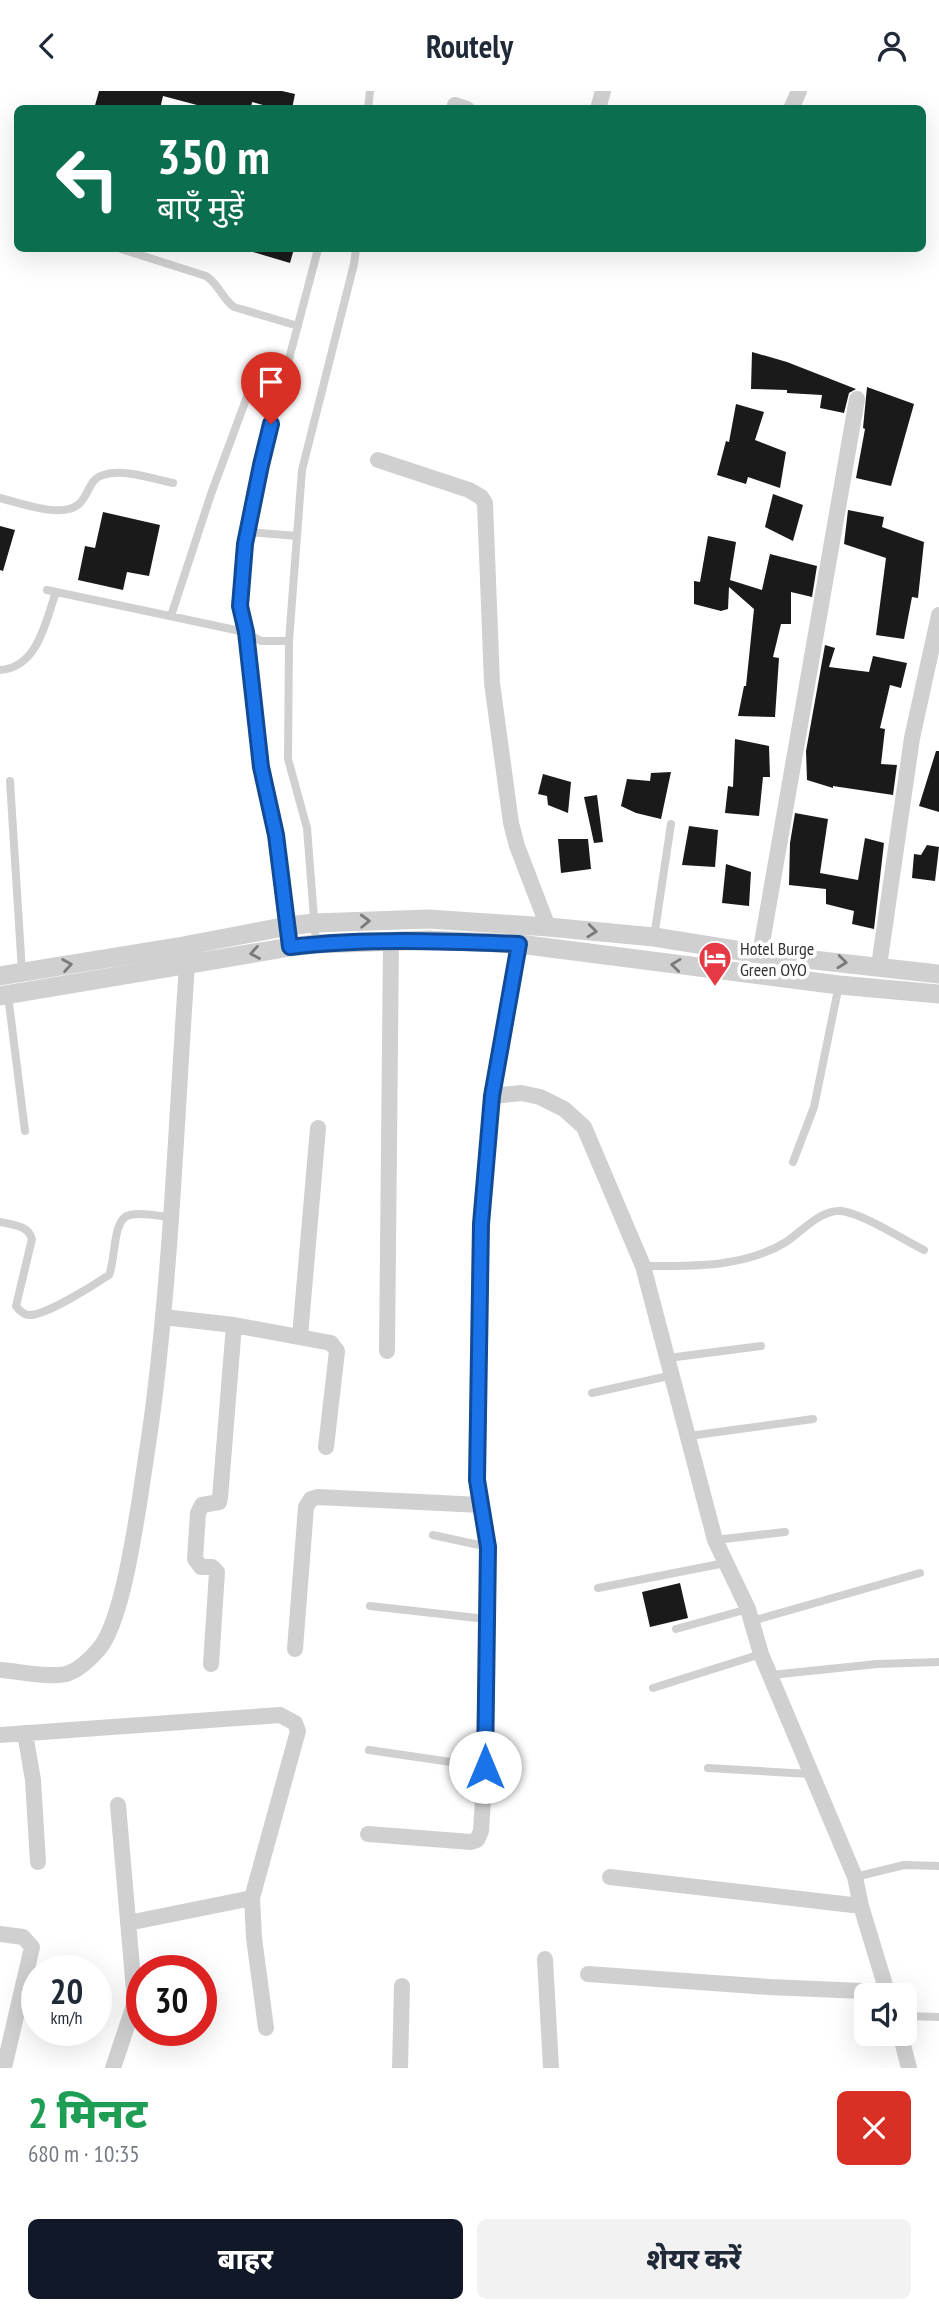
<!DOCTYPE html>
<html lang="hi">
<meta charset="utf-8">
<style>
body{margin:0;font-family:"PT Sans Narrow","Noto Sans Devanagari",sans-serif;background:#f2f2f3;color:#1f2937;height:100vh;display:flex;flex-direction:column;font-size:26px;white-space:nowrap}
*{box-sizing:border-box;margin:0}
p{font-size:23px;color:#747a83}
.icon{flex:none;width:38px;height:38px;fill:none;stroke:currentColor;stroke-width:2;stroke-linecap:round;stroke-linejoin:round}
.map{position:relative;height:1977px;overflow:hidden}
.details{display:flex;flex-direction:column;background:#fff;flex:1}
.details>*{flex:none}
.hud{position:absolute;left:14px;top:14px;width:912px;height:147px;border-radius:10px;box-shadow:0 7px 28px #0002;background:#0b6e4f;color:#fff;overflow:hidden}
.buttons{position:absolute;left:854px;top:1892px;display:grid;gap:14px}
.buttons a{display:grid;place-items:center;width:63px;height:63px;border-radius:10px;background:#fff;box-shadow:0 7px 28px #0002;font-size:35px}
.speed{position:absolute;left:21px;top:1864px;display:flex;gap:14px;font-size:35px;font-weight:700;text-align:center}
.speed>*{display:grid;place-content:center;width:91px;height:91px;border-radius:50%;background:#fff;box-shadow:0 7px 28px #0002;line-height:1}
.speed small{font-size:18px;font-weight:400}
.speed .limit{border:10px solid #d22;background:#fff;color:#111}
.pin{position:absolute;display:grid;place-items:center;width:60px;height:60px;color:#fff;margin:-72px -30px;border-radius:50% 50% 50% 0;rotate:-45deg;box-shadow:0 0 7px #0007}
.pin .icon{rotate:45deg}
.me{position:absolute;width:77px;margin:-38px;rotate:0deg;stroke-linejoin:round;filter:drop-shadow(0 0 5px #0008)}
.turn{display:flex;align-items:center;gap:24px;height:147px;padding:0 28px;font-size:32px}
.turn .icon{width:91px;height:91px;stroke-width:2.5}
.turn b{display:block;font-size:49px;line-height:60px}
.round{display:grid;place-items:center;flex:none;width:74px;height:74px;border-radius:10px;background:#f2f2f3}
.headline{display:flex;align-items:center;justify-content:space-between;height:119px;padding:0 28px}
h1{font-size:42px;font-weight:800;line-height:52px;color:#1e9e55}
.action{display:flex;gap:14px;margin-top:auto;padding:14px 28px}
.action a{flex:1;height:80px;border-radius:10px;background:#111827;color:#fff;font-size:28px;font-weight:800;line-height:80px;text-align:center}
.action a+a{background:#f2f2f3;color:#1f2937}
header{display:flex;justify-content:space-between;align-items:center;height:91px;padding:0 28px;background:#fff;font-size:32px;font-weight:800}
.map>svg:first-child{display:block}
.building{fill:#1a1a1a}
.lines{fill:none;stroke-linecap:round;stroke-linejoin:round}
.service{stroke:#d0d0d0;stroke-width:8}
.minor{stroke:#d0d0d0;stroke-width:16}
.tertiary{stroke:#d0d0d0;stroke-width:19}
.oneway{stroke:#7a7a7a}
.route-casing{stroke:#114b97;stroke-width:18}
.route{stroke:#1a73e8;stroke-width:12}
.labels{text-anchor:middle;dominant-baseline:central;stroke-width:7;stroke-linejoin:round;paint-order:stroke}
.poi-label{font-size:18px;fill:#333;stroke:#fff;text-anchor:start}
</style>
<header><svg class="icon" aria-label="back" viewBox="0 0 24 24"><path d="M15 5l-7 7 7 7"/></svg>Routely<svg class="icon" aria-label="person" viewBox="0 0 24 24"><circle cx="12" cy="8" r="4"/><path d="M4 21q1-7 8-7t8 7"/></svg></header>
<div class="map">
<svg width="939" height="1977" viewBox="0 0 939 1977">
<rect width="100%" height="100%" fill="#fff"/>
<!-- building -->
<path class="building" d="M99 0H282L295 3 292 18H277L252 11 251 18H212L163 5 160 18H94Z
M254 158H294L290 172 253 161Z
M752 261 787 271 856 298 849 302 844 322 820 317 822 304 787 302V299L751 298Z
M867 296 914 313 891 395 856 387 865 338 863 337Z
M736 313 764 321 755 349 786 361 780 397 748 386 746 393 717 384 726 350 729 351Z
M773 403 803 414 793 450 765 436Z
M848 419 884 426 882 436 924 451 918 507 912 506 904 548 876 544 886 467 844 453Z
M103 421 160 434 149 485 127 481 123 499 78 489 85 455 95 457Z
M0 435 15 439 3 480 0 479Z
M708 445 736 451 730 489 762 499 770 463 817 475 812 506 791 501V533H781L773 566 779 567 775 626 738 625 744 595H746L754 518 729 496 728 518 721 520 694 513V490L700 491Z
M825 554 835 557 829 576 869 581 873 565 907 572 901 597 890 594 880 637 885 638 881 673 897 674 893 704 833 695V697L807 689 806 660Z
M735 648 769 655 770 686H763L759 725 725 722 728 695 733 696Z
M936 660H939V721L919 715Z
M671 681 661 728 636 722 621 715 627 688 650 690 651 682Z
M543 683 571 691 568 722 548 714 547 705 538 703Z
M597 704 603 751 594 752 584 706Z
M795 722 828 728 820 782 858 789 865 747 884 752 874 838 852 833 854 820 826 813V798L789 794 790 752Z
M689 735 718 739 715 776 682 774Z
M558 748H588L591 778 561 782Z
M927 754 939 756 935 790 912 787 914 763 921 764Z
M726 773 751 781 749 815 722 812Z
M680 1492 688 1527 650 1536 642 1501Z"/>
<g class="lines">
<!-- service -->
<path class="service" d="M368 18 370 0
M121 158 206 185C219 193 222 208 234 216L298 235
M0 407C20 412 62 428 79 413 89 404 89 388 103 384 124 377 152 388 173 392
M247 441 297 445
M47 499 245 541 261 550H289
M171 525 211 403 254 287 282 292
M0 579C38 576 45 532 56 501
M10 690 22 881
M654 846 671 733
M316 853 307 737 288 668 289 550 302 379 354 173 356 158
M290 856 276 744 261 676 241 515 245 453 261 374 318 158
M8 904 25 1040
M793 1071 814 1016 839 894
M0 1131C13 1134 28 1134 32 1148L16 1215C19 1219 23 1224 29 1224 45 1225 94 1194 109 1184 116 1168 112 1127 130 1124 142 1121 157 1125 170 1126
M643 1175C691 1175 744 1177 786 1151 801 1141 821 1118 841 1120 862 1122 904 1149 924 1159
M668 1267 761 1255
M592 1302 673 1284
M689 1345 813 1328
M433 1444 488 1456
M715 1449 785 1441
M598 1497 725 1472
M370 1515 486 1528
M752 1530 920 1482
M676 1538 748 1518
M771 1584 877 1573 939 1571
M653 1597 761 1563
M369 1659 485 1676
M708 1677 810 1683
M855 1786 904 1774 939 1775
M905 1925 939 1926"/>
<!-- minor -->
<path class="minor" d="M455 14 467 18
M598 18 603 0
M791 18 799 0
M378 369 469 399 481 406 485 412 492 592 511 732 517 755 548 836
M760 863 857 308
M879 875 912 647 939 524
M492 1005 521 1002 540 1006 564 1018 584 1036 643 1175 715 1449 748 1518 761 1563 855 1786 861 1815 888 1904
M163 1226 234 1234 331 1252 337 1260 326 1356
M300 1245 318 1037
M387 1260 391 850
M295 1558 306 1416 311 1408 318 1406 481 1414
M211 1573 217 1481 212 1476H201L195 1468 198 1422 202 1414 219 1411 220 1407 234 1234
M1 1579C18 1580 53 1588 69 1582 80 1578 91 1567 98 1559 121 1534 134 1443 140 1407 145 1372 151 1337 155 1302 172 1160 177 1017 187 874
M25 1642 33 1689 38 1771
M0 1644 280 1624 295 1632 298 1640 252 1807 254 1847 266 1937
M368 1743 471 1751 477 1749 481 1740 485 1676 488 1456 477 1389 481 1133 492 1005 519 853
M610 1786 861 1815
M128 1832 252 1807
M0 1843 23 1846 32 1856 4 1977
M545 1868 551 1977
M588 1883 769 1896 886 1901
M900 1942 909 1977
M113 1977 135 1911 118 1714
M400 1977 402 1895"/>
<!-- tertiary -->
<path class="tertiary" d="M0 885 183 855 288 835 314 832 429 828 548 836 654 846 760 863 939 883
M0 905 290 856 316 853 428 849 519 853 839 894 939 903"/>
</g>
<!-- one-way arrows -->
<defs><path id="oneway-chevron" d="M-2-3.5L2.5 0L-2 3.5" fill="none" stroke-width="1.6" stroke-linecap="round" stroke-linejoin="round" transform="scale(1.75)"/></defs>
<g class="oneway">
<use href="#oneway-chevron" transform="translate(365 830) rotate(-2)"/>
<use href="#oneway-chevron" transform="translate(592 840) rotate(6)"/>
<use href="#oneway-chevron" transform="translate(255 862) rotate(170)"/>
<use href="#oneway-chevron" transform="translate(842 871) rotate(6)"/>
<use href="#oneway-chevron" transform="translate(67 874) rotate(-9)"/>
<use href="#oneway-chevron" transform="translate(676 874) rotate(-173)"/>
</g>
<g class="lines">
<defs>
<path id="route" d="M271 333 261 374 245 453 240 515 246 541 261 676 276 744 290 856C366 847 443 850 519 853L492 1005 481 1133 477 1389 488 1456 485 1676"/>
</defs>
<!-- route casing -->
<use href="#route" class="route-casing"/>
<!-- route -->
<use href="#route" class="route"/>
</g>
<!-- icons -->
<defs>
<symbol id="hotel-pin" viewBox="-11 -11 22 30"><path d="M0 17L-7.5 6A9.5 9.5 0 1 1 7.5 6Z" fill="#e63946" stroke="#fff"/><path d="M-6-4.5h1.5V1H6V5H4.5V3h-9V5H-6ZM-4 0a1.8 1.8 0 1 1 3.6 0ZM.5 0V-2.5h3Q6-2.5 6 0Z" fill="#fff"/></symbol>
</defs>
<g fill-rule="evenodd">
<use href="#hotel-pin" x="696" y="848" width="38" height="52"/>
</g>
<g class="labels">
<!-- poi labels -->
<g class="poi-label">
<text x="740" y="857">Hotel Burge<tspan x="740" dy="21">Green OYO</tspan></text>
</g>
</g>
</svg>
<div class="buttons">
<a><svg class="icon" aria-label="sound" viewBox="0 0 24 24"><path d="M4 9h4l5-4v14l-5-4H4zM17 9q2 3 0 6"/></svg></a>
</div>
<div class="speed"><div>20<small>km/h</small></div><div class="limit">30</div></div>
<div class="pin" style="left:271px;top:333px;background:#d93025"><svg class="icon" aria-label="arrive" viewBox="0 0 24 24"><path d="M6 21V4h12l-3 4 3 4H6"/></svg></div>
<svg class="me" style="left:485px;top:1676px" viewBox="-20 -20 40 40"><circle r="19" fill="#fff"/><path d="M0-13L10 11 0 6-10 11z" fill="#1a73e8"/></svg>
<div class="hud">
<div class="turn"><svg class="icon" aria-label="left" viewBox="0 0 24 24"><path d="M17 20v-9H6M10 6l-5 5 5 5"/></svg><div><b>350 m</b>बाएँ मुड़ें</div></div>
</div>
</div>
<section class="details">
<div class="headline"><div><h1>2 मिनट</h1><p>680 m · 10:35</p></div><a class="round" style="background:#d93025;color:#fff"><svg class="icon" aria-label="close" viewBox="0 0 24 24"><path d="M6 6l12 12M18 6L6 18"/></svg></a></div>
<div class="action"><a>बाहर</a><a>शेयर करें</a></div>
</section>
